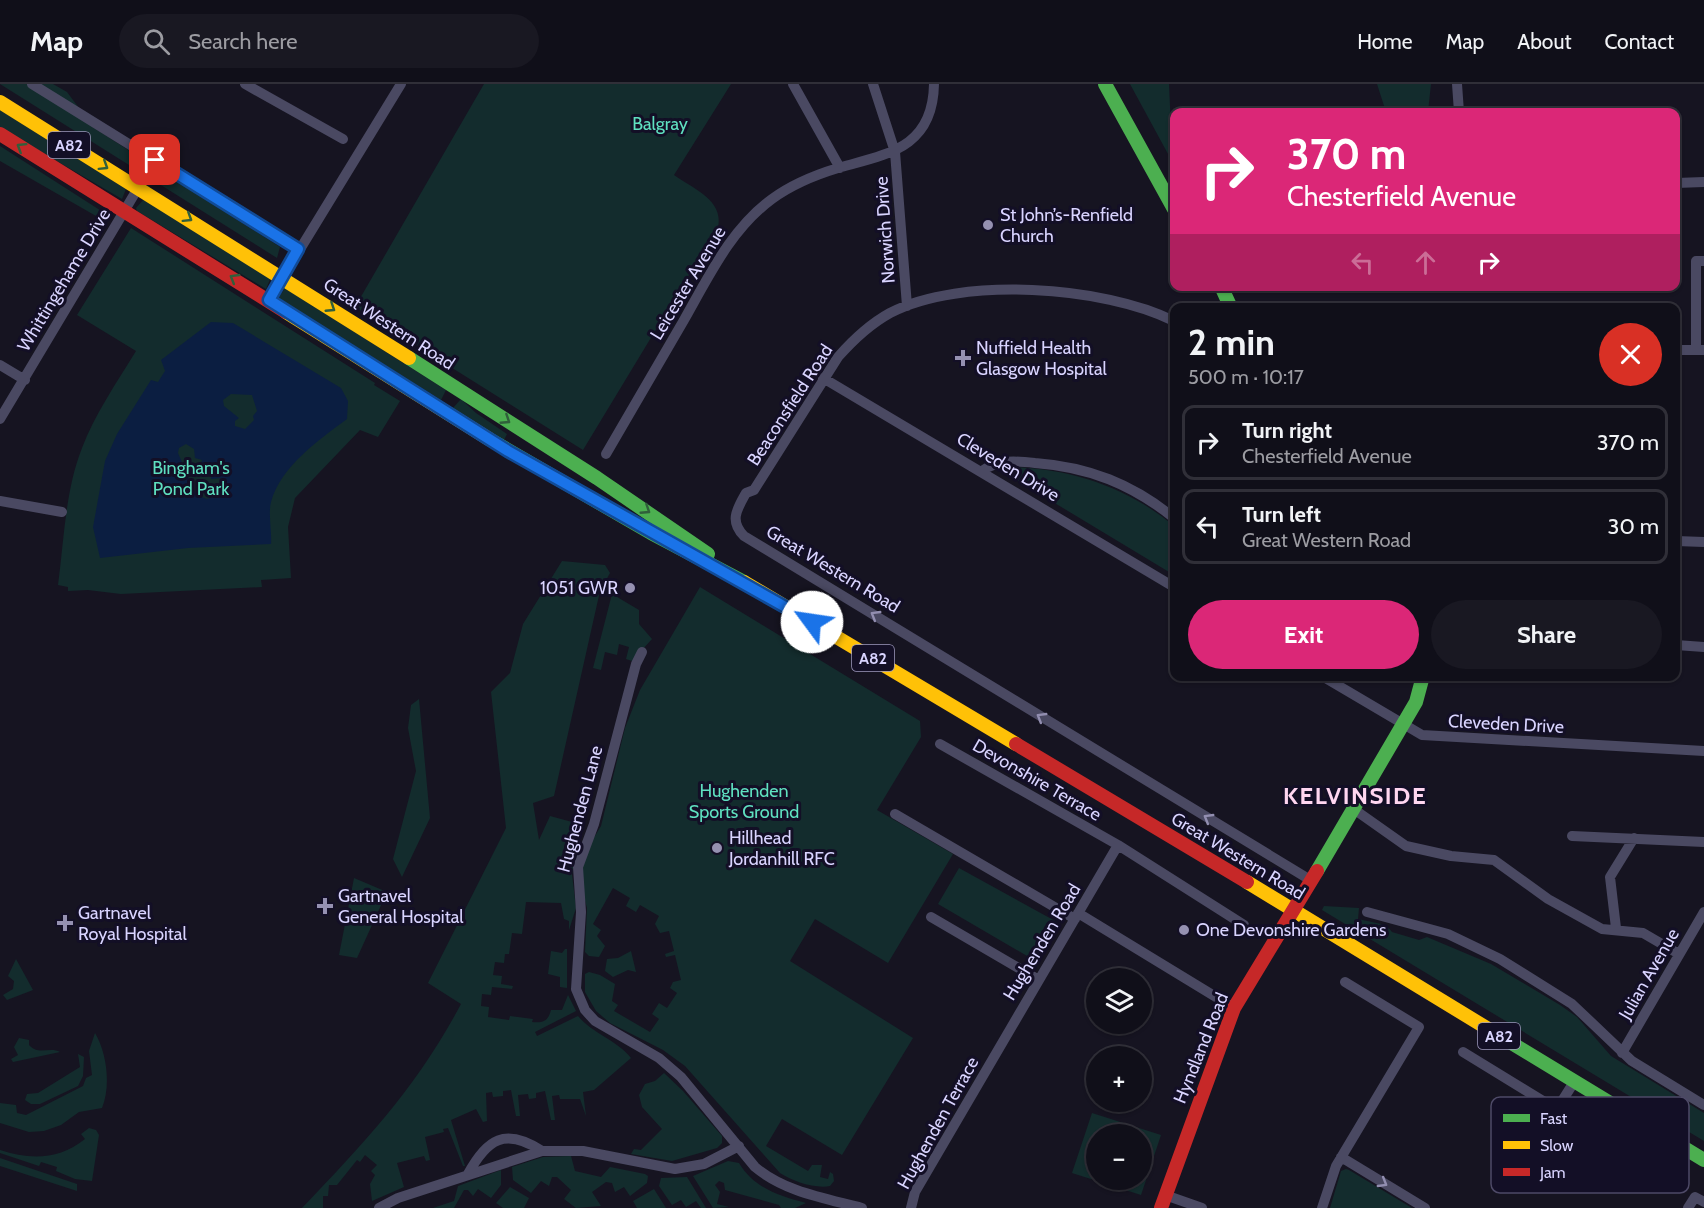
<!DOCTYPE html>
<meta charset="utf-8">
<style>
body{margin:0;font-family:Cabin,sans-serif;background:#191822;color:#f1f3f6;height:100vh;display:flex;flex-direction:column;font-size:22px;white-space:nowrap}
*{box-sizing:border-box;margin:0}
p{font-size:20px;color:#9c9ca2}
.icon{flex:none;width:33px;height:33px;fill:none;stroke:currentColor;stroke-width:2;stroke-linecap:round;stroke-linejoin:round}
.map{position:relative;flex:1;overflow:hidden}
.sheet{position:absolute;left:1170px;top:219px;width:510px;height:378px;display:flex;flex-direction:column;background:#100f19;border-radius:12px;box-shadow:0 2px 4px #0004,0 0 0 2px #302f38}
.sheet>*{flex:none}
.banner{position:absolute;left:1170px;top:24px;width:510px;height:183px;border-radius:12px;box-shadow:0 2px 4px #0004,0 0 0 2px #302f38;background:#db2777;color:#fff;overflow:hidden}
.buttons{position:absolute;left:1086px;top:884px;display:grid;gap:12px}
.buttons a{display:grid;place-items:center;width:66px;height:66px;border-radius:50%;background:#100f19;box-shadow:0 2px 4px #0004,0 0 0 2px #302f38;font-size:30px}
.pin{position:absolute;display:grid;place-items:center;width:51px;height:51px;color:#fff;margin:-26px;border-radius:12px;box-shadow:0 3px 9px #0006}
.me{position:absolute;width:66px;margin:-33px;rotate:301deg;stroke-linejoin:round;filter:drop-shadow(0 0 4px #0008)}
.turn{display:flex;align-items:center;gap:21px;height:126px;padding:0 18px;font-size:27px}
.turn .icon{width:78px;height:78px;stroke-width:2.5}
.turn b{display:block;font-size:42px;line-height:51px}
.lanes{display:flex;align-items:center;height:57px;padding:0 18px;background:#0003;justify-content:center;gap:30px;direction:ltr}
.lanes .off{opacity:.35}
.round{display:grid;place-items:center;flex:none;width:63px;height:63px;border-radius:32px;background:#191822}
.headline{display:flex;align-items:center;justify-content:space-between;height:102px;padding:0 18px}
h1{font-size:36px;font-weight:700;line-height:45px}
.primary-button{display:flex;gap:12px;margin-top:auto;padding:12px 18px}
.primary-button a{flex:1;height:69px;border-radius:36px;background:#db2777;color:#fff;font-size:24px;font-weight:700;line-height:69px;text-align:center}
.primary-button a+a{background:#191822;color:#f1f3f6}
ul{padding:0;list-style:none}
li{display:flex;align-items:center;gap:18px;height:75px;margin:0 12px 9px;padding:0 6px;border:3px solid #302f38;border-radius:12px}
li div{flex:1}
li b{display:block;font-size:22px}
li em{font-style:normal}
header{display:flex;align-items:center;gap:36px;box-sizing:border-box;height:84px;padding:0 30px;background:#100f19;border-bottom:2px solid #302f38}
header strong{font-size:28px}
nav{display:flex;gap:33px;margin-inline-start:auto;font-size:21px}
.search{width:420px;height:54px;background:#191822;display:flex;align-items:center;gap:15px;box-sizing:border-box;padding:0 21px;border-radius:33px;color:#9c9ca2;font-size:22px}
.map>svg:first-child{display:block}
.green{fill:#132c2d;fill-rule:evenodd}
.water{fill:#0b1e41;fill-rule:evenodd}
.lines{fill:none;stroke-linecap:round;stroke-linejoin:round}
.street{stroke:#4a4962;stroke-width:10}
.fast{stroke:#4caf50;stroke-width:14}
.slow{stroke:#ffc107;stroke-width:14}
.jam{stroke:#c62828;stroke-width:14}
.oneway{stroke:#305f3b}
.oneway2{stroke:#928eb0}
.route-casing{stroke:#114b97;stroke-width:15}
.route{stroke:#1a73e8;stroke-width:10}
.poi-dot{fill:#9591b1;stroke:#130f26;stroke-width:2}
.labels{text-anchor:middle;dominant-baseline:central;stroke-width:6;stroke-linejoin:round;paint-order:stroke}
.shield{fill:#130f26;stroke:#9e99be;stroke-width:1.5}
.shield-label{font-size:16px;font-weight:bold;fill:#d9d4ff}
.park-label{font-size:18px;fill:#5fe0c0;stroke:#130f26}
.poi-label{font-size:18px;fill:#d9d4ff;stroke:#130f26;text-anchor:start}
.street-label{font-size:18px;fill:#d9d4ff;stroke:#130f26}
.district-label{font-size:24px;font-weight:bold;letter-spacing:1.5px;fill:#ffd6f0;stroke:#130f26}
.key{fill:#130f26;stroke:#4e4a67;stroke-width:1.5}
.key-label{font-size:16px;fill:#d9d4ff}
</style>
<header>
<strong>Map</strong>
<div class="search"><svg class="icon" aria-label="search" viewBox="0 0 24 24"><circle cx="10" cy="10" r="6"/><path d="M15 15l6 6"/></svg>Search here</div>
<nav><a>Home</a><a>Map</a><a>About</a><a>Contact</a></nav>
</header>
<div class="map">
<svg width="1704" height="1124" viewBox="0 0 1704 1124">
<rect width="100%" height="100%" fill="#161421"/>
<!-- green -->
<path class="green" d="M0 0H53L67 8 94 44 280 163 277 174Z
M484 0H731L674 91C692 104 724 116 718 143L583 366 355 223Z
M1130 0H1169L1171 45 1174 48V81Z
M1377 0H1431L1428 28H1386Z
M0 26 126 105 122 115 0 44Z
M0 62 106 130 103 136 0 77Z
M144 115 271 193 266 205 137 127 136 124Z
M131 144 375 299 374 301 400 317 378 353 360 346 295 414 288 443 291 494 261 496 262 503 121 510 88 506 68 507V503L58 501C64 457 65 407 82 364 95 330 117 298 136 267L77 231Z
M285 204 446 306 441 316 280 216 279 213Z
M461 315 476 329 507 350 504 356 453 324Z
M1004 383C1067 383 1126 402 1174 442V491L1000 386Z
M562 477 605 481 610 489 600 507 554 712 533 719 539 756 550 732 572 738 569 754 581 758 572 790 576 824 569 846V837L564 835 561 819 526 818 522 850 512 849 509 870H505L504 879 495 878 493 891 502 892 501 900 513 902 512 905 492 903 491 911 482 910 481 922 489 923 488 933 509 936 510 932 533 935 532 938C544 939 548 937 551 926H562L568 911 576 927 535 948 537 952 578 932C593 950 617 956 631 974L594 1006 583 1008 586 1032 580 1015H560L559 1011 552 1012 555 1036H551L545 1007 536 1009V1014L529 1015 528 1010 518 1011 520 1032H516L511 1006 503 1007V1012L493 1013 492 1008 486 1009 487 1037 483 1038 476 1025 451 1036 465 1082H463L448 1044 443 1045 444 1048 425 1053 430 1076 426 1077 424 1072 397 1079 404 1103 372 1117 370 1100 375 1091 371 1087 377 1081 365 1071 360 1078 357 1076 337 1101H329L328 1112H323V1124H302C366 1057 417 1003 461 920L428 899 506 744 491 608 510 589 523 540Z
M700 503 920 637 921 653 877 726 953 770 888 879 815 835 790 877 913 954 842 1071 782 1035 766 1062 808 1087 812 1081H822L820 1093 828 1095 830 1088 833 1090 834 1097 830 1102C815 1105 792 1097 780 1089L685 982 663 966 610 939 596 927 585 908V890L589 888 600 891 615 900 612 917 618 921 614 927 650 948 659 935 652 930 659 919 667 924 677 909 670 904 673 898 681 896 675 871 666 873 665 870 674 867 669 847 660 849 655 840 659 832 640 821 636 828 626 822 630 814 613 804 593 840 601 846 597 852 605 862 599 873 589 872 585 868 587 824 582 805 583 782 590 760 601 742 625 644 640 606Z
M612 510 639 526V540L652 555 632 577 626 575 629 563 619 560 617 571 605 568 601 586 593 584Z
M419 615 430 734 402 793 393 775 416 687 408 644 411 621Z
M959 784 1057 838 1034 876 938 820Z
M354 794 387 808 357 874 339 871Z
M1324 822 1359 824 1358 835 1386 841 1392 848 1419 856 1427 853 1491 880 1560 921 1577 933 1611 972 1704 1029V1057L1322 826Z
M565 865H567V904L560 903V893L548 890 551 867 562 869Z
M631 867 636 888 628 886 613 893 605 887 607 875 618 874Z
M16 875 33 906 7 916 3 911 13 905 14 897 8 892Z
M95 949C107 969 111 1002 102 1024L79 1028 61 1041 44 1047 29 1048 0 1039V1019L16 1021 17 1029 26 1031 83 1002 86 994 92 991 89 967Z
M19 954 29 956V961C39 972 50 962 60 968L13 978 11 975 18 971 14 963Z
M78 970 84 973 83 992 78 1002 40 1020H31L25 1016 27 1010 38 1009 80 983Z
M664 989 683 1007 722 1052V1059L717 1064 672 1077 631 1070 634 1065 641 1066 662 1045 642 1023 639 1011 645 1000 655 997Z
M1092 1029 1161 1051 1141 1111 1072 1089ZM1096 1050H1142V1095H1096Z
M89 1044 96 1046 99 1051 92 1097 75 1095 56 1087 57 1083 41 1078 39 1082 0 1069V1066C30 1076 59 1076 85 1055L81 1050Z
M571 1072 575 1087 601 1093 610 1083 645 1090 648 1092 647 1099 630 1112 624 1103 615 1108 612 1099 606 1098 592 1108 601 1122 576 1124 564 1115 571 1106 557 1093H552L549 1102 541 1097 531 1109 513 1096 512 1083 543 1073Z
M0 1074 77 1100V1107L0 1082Z
M728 1077 739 1079C754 1104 779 1112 806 1119L795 1124H781L779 1121 725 1106 724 1099 719 1097 715 1101 720 1108 717 1120 729 1123 713 1124 693 1092Z
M1346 1085 1349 1086 1412 1124H1330L1341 1087Z
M501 1086V1101L491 1114 478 1105 473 1112 468 1106H464L454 1124H433L454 1117 458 1102Z
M687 1093 706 1124H701L696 1117 686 1123 681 1116 672 1121 659 1102 661 1094Z
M510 1103 529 1114 524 1124H503L496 1119Z
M654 1105 666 1124H637L633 1117Z"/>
<!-- water -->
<path class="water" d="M211 238 233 239 341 304 348 317 347 335C319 356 281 382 271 418 268 430 272 447 271 460L188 464 100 474 93 443 105 377 117 350 151 296 158 298 165 287 161 276ZM231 310 252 311 257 327 253 332 254 336 245 345 235 342V337L239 334 224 322 223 316ZM186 360 194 365 195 374 202 376 200 383 211 388V395L222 394 223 403 219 411 207 415 196 411 178 369 179 364Z"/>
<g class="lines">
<!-- street -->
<path class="street" d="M32 0 298 165
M245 0 343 55
M793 0 840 84
M873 0 895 68 907 222
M1457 0 1459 28
M1676 99 1704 98
M269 216 401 0
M1174 237C1104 202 961 192 890 229 870 240 853 256 838 273L754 406 746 409C737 425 729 437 744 452L1312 797
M1676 266H1704
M1696 266V177H1704
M0 281 25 296
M823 294 1174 503
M0 335 138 104
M606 370C632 325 658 280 684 236 709 192 731 145 772 115 791 101 815 91 838 84 888 70 933 64 934 0
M982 387C998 375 1017 377 1035 379 1089 383 1132 400 1174 434
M0 417 62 428
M1676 457 1704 458
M1676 561 1704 563
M642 568 636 580 594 740 578 783 581 828 576 905 585 926 595 937 659 974 681 993 755 1083C785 1108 824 1114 862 1124
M1322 592 1422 651 1704 667
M940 660 1118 761 1244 841
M1355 726 1406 762 1451 772 1494 776 1548 815 1602 845 1643 849 1679 870
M895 730 1075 835
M1572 752 1704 758
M1367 828 1448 850 1500 875 1572 920 1632 977 1704 1021
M1078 829 1234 924
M931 833 1039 896
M1616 844 1610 793 1634 754
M1463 968 1651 1083
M1622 969 1704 828
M1557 1025 1574 998
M1341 1073 1425 1124
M468 1090C487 1055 505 1043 542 1067
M1165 1111 1202 1124
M379 1124 398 1114 542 1067H583L675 1085 704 1080 739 1062
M911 1124 915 1108 1118 761
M1322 1124 1336 1082 1419 943 1345 898
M1688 1124 1695 1113 1704 1118"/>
<!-- fast -->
<path class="fast" d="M1105 0 1174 125
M1221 202 1231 224
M409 274 597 394 708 470
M489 355 651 449 744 498
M1317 787 1416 618 1423 592
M1490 946 1704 1076"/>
<!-- slow -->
<path class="slow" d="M0 18 409 274
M286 228 489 355
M744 498 1016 660
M1247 798 1490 946"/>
<!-- jam -->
<path class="jam" d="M0 50 286 228
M1016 660 1247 798
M1161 1124 1234 924 1317 787"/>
</g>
<!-- one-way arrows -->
<defs><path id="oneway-chevron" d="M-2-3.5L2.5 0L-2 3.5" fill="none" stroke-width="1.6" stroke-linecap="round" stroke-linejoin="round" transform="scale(1.5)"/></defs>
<g class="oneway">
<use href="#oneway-chevron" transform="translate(21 63) rotate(-148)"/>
<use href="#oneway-chevron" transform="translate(104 82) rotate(32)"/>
<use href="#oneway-chevron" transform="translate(188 134) rotate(32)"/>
<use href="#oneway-chevron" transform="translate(234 194) rotate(-149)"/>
<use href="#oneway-chevron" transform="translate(331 224) rotate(33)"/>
<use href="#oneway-chevron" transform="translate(506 336) rotate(33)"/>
<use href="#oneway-chevron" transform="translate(646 426) rotate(33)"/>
</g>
<g class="oneway2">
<use href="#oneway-chevron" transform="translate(875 531) rotate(-149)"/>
<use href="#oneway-chevron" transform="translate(1041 633) rotate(-149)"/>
<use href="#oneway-chevron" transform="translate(1208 734) rotate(-149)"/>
<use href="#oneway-chevron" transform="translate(1383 1099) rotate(31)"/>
</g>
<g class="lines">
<defs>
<path id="route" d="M155 76 298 165 269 216 508 367 812 538"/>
</defs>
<!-- route casing -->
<use href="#route" class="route-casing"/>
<!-- route -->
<use href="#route" class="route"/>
</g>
<!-- markers -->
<g class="poi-dot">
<circle cx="988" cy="141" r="6"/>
<path d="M960 265h6v6h6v6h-6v6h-6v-6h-6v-6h6z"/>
<circle cx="630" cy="504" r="6"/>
<circle cx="717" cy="764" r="6"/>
<path d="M322 813h6v6h6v6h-6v6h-6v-6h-6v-6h6z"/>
<path d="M62 830h6v6h6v6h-6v6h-6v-6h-6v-6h6z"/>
<circle cx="1184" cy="846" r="6"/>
</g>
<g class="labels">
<!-- shield labels -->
<g class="shield">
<rect x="48" y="48" width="42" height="26" rx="4.5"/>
<rect x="852" y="561" width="42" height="26" rx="4.5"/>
<rect x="1478" y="939" width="42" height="26" rx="4.5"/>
</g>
<g class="shield-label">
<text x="69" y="61">A82</text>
<text x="873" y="574">A82</text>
<text x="1499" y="952">A82</text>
</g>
<!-- park labels -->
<g class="park-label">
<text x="660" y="40">Balgray</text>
<text x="191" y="384">Bingham's<tspan x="191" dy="21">Pond Park</tspan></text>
<text x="744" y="707">Hughenden<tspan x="744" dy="21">Sports Ground</tspan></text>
</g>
<!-- poi labels -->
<g class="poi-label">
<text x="1000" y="131">St John’s-Renfield<tspan x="1000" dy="21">Church</tspan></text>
<text x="976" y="264">Nuffield Health<tspan x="976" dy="21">Glasgow Hospital</tspan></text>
<text x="618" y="504" text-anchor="end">1051 GWR</text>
<text x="729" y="754">Hillhead<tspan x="729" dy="21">Jordanhill RFC</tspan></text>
<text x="338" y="812">Gartnavel<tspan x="338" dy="21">General Hospital</tspan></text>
<text x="78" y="829">Gartnavel<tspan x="78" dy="21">Royal Hospital</tspan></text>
<text x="1196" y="846">One Devonshire Gardens</text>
</g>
<!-- street labels -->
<g class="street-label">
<text transform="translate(885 146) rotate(-94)">Norwich Drive</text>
<text transform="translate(64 196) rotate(-59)">Whittingehame Drive</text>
<text transform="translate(688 199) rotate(-59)">Leicester Avenue</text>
<text transform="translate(389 240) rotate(33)">Great Western Road</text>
<text transform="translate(790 321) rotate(-57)">Beaconsfield Road</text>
<text transform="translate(1008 383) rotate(31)">Cleveden Drive</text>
<text transform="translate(833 485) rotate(31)">Great Western Road</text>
<text transform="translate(1506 640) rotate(3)">Cleveden Drive</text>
<text transform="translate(1037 696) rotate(30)">Devonshire Terrace</text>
<text transform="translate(580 725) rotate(-75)">Hughenden Lane</text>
<text transform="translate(1238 772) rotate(31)">Great Western Road</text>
<text transform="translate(1042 858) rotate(-59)">Hughenden Road</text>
<text transform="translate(1649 890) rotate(-60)">Julian Avenue</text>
<text transform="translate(1201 964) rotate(-68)">Hyndland Road</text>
<text transform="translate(938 1039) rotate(-61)">Hughenden Terrace</text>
</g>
<!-- district labels -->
<g class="district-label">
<text x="1355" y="711">KELVINSIDE</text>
</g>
</g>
<!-- legend -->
<rect x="1491" y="1013" width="198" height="96" rx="9" class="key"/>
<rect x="1503" y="1030" width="27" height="8" fill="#4caf50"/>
<rect x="1503" y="1057" width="27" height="8" fill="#ffc107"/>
<rect x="1503" y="1084" width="27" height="8" fill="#c62828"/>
<g class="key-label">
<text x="1540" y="1040">Fast</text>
<text x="1540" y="1067">Slow</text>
<text x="1540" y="1094">Jam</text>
</g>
</svg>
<div class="buttons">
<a><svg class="icon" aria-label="layers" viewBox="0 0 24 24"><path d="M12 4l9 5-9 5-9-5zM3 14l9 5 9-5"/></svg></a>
<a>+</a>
<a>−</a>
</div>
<div class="pin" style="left:155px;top:76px;background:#d93025"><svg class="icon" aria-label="arrive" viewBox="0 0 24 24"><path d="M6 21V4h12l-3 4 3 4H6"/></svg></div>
<svg class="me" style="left:812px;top:538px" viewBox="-20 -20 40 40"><circle r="19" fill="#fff"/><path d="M0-13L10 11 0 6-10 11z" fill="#1a73e8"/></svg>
<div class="banner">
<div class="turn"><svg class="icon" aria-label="right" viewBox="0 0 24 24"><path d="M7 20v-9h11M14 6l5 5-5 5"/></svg><div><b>370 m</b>Chesterfield Avenue</div></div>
<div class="lanes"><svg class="icon off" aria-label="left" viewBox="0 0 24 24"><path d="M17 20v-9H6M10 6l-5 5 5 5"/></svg><svg class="icon off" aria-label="ahead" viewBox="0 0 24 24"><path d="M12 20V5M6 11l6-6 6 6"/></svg><svg class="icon" aria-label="right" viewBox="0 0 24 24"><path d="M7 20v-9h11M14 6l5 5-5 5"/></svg></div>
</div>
<section class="sheet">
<div class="headline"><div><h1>2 min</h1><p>500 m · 10:17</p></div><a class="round" style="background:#d93025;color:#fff"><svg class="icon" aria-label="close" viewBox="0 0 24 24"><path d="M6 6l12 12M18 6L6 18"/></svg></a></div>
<ul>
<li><svg class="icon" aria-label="right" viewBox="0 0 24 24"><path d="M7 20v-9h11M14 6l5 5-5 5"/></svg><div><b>Turn right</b><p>Chesterfield Avenue</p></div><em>370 m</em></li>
<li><svg class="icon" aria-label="left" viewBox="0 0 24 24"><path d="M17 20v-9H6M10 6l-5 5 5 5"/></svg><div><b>Turn left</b><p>Great Western Road</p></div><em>30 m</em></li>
</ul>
<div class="primary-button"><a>Exit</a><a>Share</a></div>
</section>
</div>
